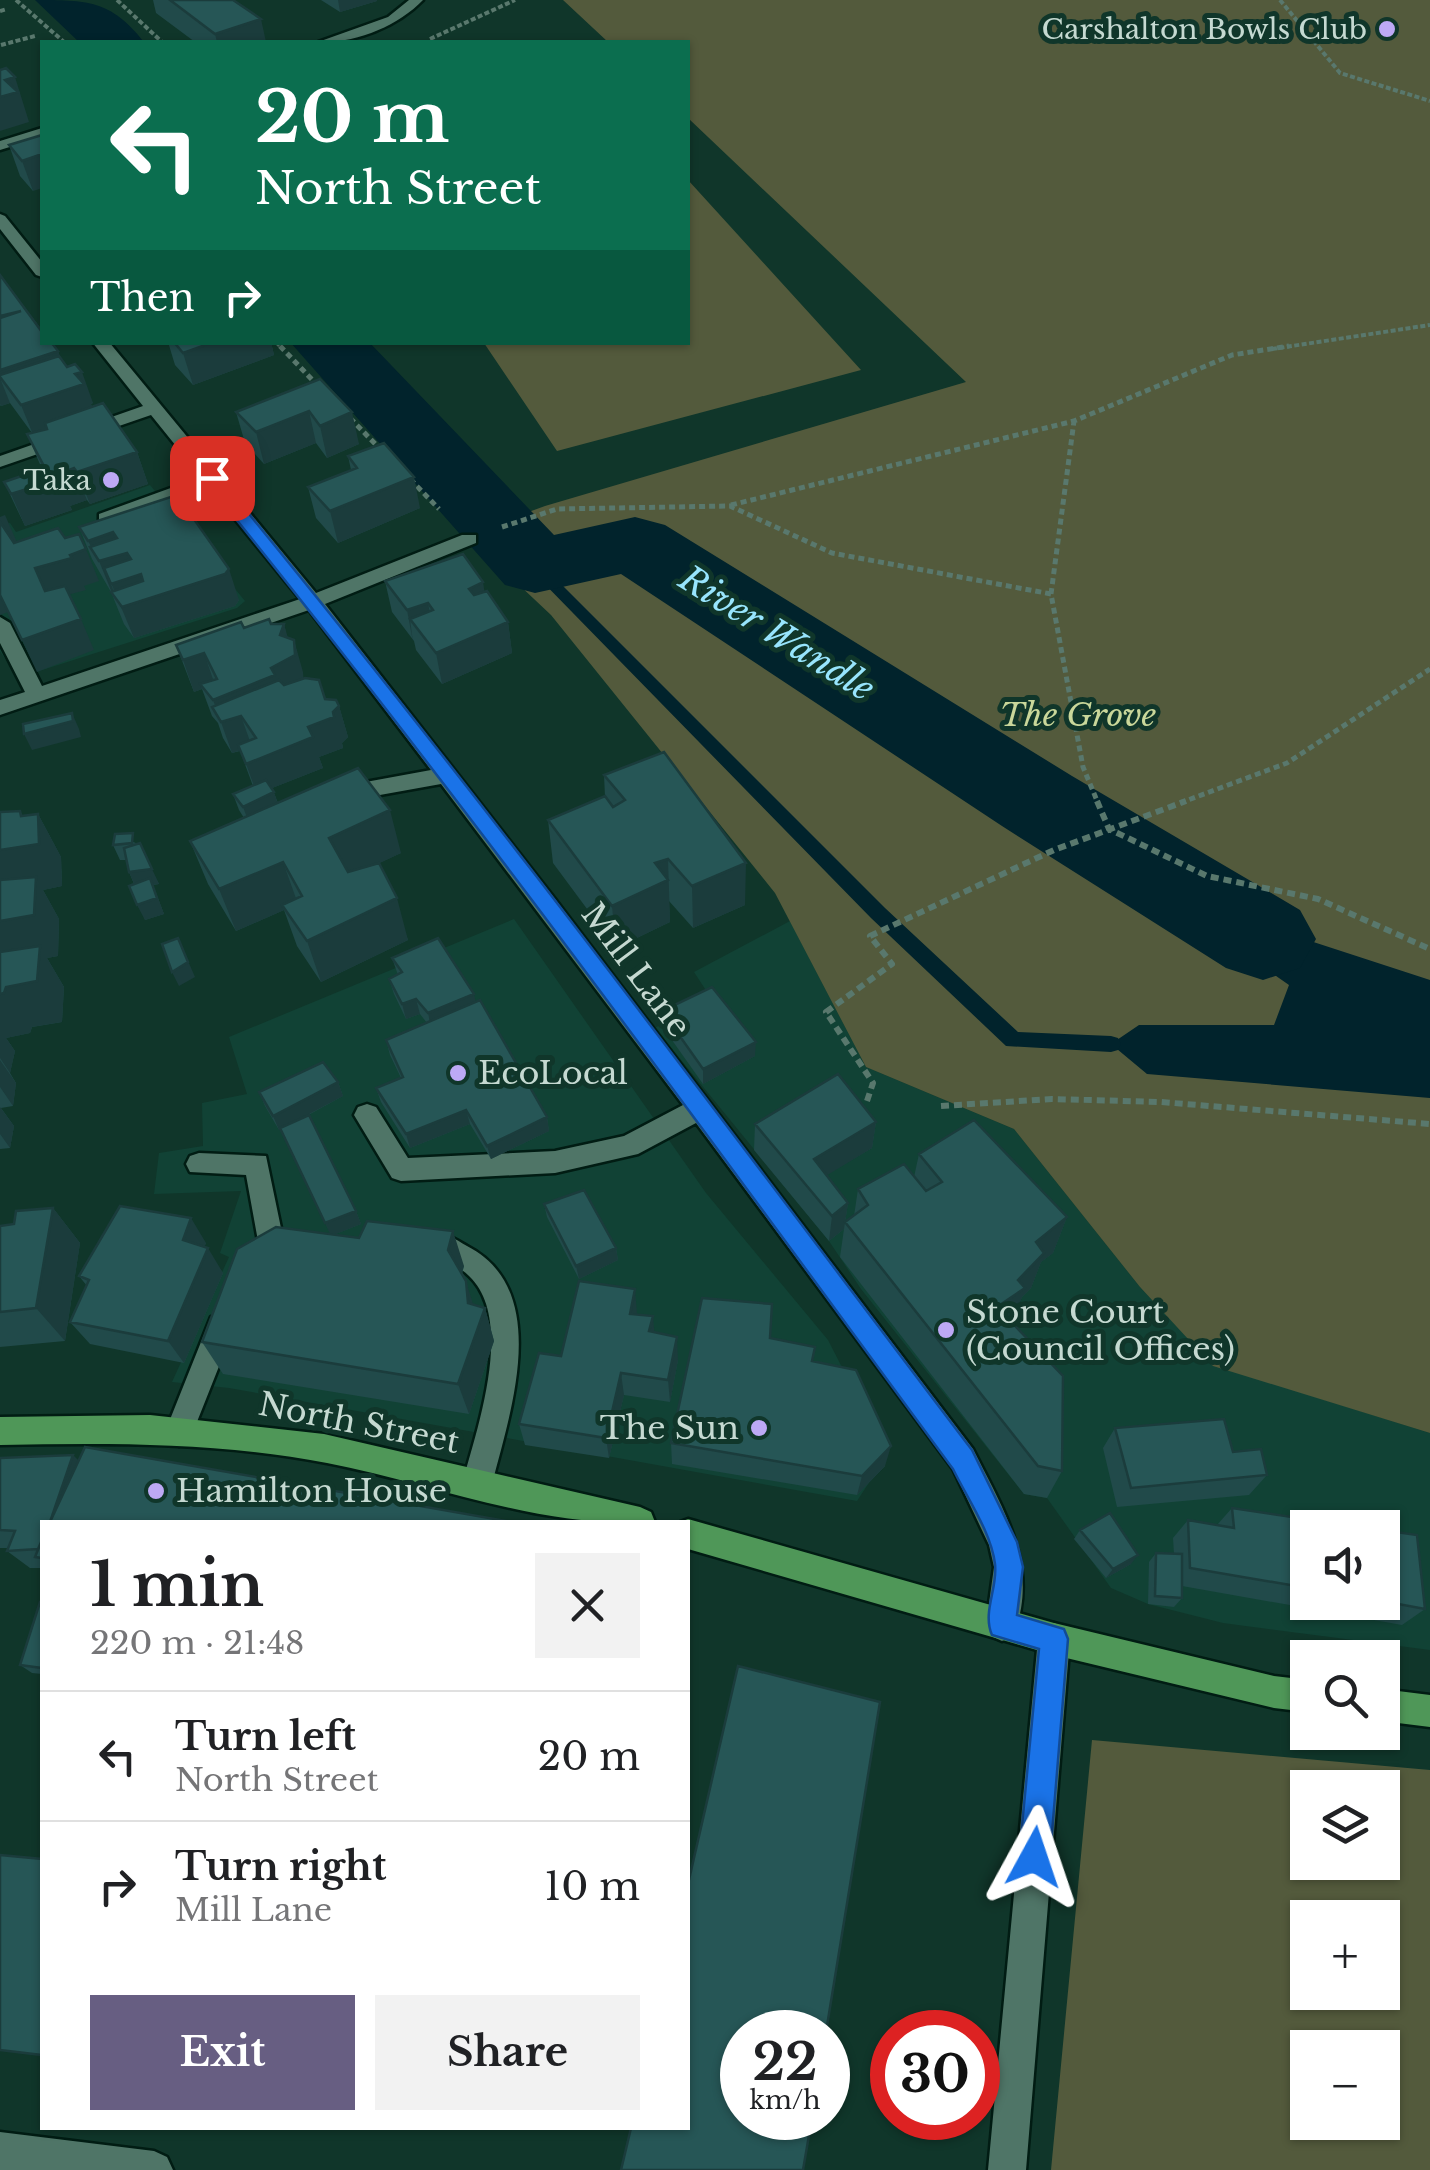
<!DOCTYPE html>
<meta charset="utf-8">
<style>
body{margin:0;font-family:"Libre Baskerville",serif;background:#f2f2f2;color:#202124;height:100vh;display:flex;flex-direction:column;font-size:38px;white-space:nowrap}
*{box-sizing:border-box;margin:0}
p{font-size:32px;color:#757577}
.icon{flex:none;width:55px;height:55px;fill:none;stroke:currentColor;stroke-width:2;stroke-linecap:round;stroke-linejoin:round}
.map{position:relative;flex:1;overflow:hidden}
.panel{position:absolute;left:40px;top:1520px;width:650px;height:610px;display:flex;flex-direction:column;background:#fff;border-radius:0px;box-shadow:0 2px 8px #0004}
.panel>*{flex:none}
.top-card{position:absolute;left:40px;top:40px;width:650px;height:305px;border-radius:0px;box-shadow:0 2px 8px #0004;background:#0b6e4f;color:#fff;overflow:hidden}
.buttons{position:absolute;left:1290px;top:1510px;display:grid;gap:20px}
.buttons a{display:grid;place-items:center;width:110px;height:110px;border-radius:0px;background:#fff;box-shadow:0 2px 8px #0004;font-size:50px}
.speed{position:absolute;left:720px;top:2010px;display:flex;gap:20px;font-size:50px;font-weight:700;text-align:center}
.speed>*{display:grid;place-content:center;width:130px;height:130px;border-radius:50%;background:#fff;box-shadow:0 2px 8px #0004;line-height:1}
.speed small{font-size:25px;font-weight:400}
.speed .limit{border:15px solid #d22;background:#fff;color:#111}
.pin{position:absolute;display:grid;place-items:center;width:85px;height:85px;color:#fff;margin:-42px;border-radius:20px;box-shadow:0 5px 15px #0006}
.me{position:absolute;width:110px;margin:-55px;rotate:5deg;stroke-linejoin:round;filter:drop-shadow(0 0 8px #0008)}
.turn{display:flex;align-items:center;gap:35px;height:210px;padding:0 50px;font-size:45px}
.turn .icon{width:130px;height:130px;stroke-width:2.5}
.turn b{display:block;font-size:70px;line-height:85px}
.then{display:flex;align-items:center;height:95px;padding:0 50px;background:#0003;gap:20px;font-size:38px}
.round{display:grid;place-items:center;flex:none;width:105px;height:105px;border-radius:0px;background:#f2f2f2}
.head{display:flex;align-items:center;justify-content:space-between;height:170px;padding:0 50px}
h1{font-size:60px;font-weight:700;line-height:75px}
.button{display:flex;gap:20px;margin-top:auto;padding:20px 50px}
.button a{flex:1;height:115px;border-radius:0px;background:#675e82;color:#fff;font-size:40px;font-weight:700;line-height:115px;text-align:center}
.button a+a{background:#f2f2f2;color:#202124}
ul{padding:0;list-style:none}
li{display:flex;align-items:center;gap:30px;height:130px;padding:0 50px;border-top:2px solid #e0e0e0}
li div{flex:1}
li b{display:block;font-size:38px}
li em{font-style:normal}
.map>svg:first-child{display:block}
.built{fill:#114235;fill-rule:evenodd}
.green{fill:#535a3c;fill-rule:evenodd}
.water{fill:#01232c}
.lines{fill:none;stroke-linecap:round;stroke-linejoin:round}
.stream{fill:#01232c;fill-rule:evenodd}
.river{fill:#01232c;fill-rule:evenodd}
.minor-casing{stroke:#011c13;stroke-width:5}
.major-casing{stroke:#011c13;stroke-width:5}
.path-far2{stroke:#59786d;stroke-width:4;stroke-dasharray:5 2.5;stroke-linecap:butt}
.path-far1{stroke:#59786d;stroke-width:5;stroke-dasharray:6 4;stroke-linecap:butt}
.path{stroke:#59786d;stroke-width:6;stroke-dasharray:8 5;stroke-linecap:butt}
.minor{fill:#4f7567;fill-rule:evenodd}
.major{fill:#4f9758;fill-rule:evenodd}
.wall{fill:#214a4a}
.shaded-wall{fill:#1b3c3c}
.building{fill:#265656;stroke:#1b3c3c;stroke-width:2.5}
.route{fill:#1a73e8;stroke:#114b97;stroke-width:2.5}
.poi-dot{fill:#bda9f5;stroke:#10362a;stroke-width:4}
.labels{text-anchor:middle;dominant-baseline:central;stroke-width:10;stroke-linejoin:round;paint-order:stroke}
.far-poi-label{font-size:28px;fill:#c5d9d1;stroke:#10362a;text-anchor:end}
.park-label{font-size:32px;font-style:italic;fill:#cad79a;stroke:#10362a}
.street-label{font-size:32px;fill:#c5d9d1;stroke:#10362a}
.poi-label{font-size:32px;fill:#c5d9d1;stroke:#10362a;text-anchor:start}
.water-label{font-size:35px;font-style:italic;fill:#98e5fd;stroke:#10362a}
</style>
<div class="map">
<svg width="1430" height="2170" viewBox="0 0 1430 2170">
<rect width="100%" height="100%" fill="#10362a"/>
<!-- built -->
<path class="built" d="M150 485 245 601 237 608 17 678 0 651V526L10 523 16 532Z
M514 919 706 1193 828 1340 887 1455 857 1501 229 1388 172 1382 229 1257 220 1253 241 1191 154 1194 159 1153 203 1146 202 1103 247 1094 229 1037Z
M790 921 866 1067 1014 1129 1140 1287 1213 1365 1430 1433V1650L1223 1623 1148 1604 1111 1588 1047 1498 1024 1494 861 1289 829 1241 655 1028 709 995 694 972ZM1308 1528H1382V1602H1308Z"/>
<!-- green -->
<path class="green" d="M563 0H1430V1433L1213 1366 1140 1287 1014 1129 866 1067 775 893 551 615 466 535 545 506 966 382 688 118V42H608Z
M688 180 861 370 557 451 484 343 688 342Z
M1092 1740 1430 1770V2170H1051ZM1308 1788H1382V1862H1308ZM1308 1918H1382V1992H1308ZM1308 2048H1382V2122H1308Z"/>
<!-- water -->
<path class="water" d="M1295 936 1430 980V1098L1147 1074 1111 1044 1139 1025H1274L1289 985 1263 967V939Z"/>
<g class="lines">
<!-- stream -->
<path class="stream" d="M535 561 540 563 885 908 1018 1032 1111 1036 1118 1038 1121 1044 1118 1050 1111 1052 1006 1046 871 918 530 569V563Z"/>
<!-- river -->
<path class="river" d="M35 0C87 0 111 0 144 42H79Z
M290 342H369L554 535 635 517 665 525 1072 776 1300 910 1316 939 1300 968 1263 980 1226 968 1002 826 621 574 535 593 505 585Z"/>
<defs>
<path id="minor" d="M409 0H423C398 26 355 44 318 42L388 17Z
M42 128V137L0 150V141Z
M0 214 5 216 42 262V277L36 275 0 229Z
M92 342H109L316 593 462 535H476V543L325 604 555 899 973 1449C1003 1509 1041 1568 1013 1636L1002 1641 991 1636 986 1625 994 1567 989 1545 953 1469 696 1123 638 1154 555 1173 401 1181 392 1178 354 1115 358 1107 367 1104 376 1107 408 1158 555 1151 624 1136 683 1105 441 784 341 802 333 800 330 794 333 788 431 770 309 610 0 715V700L25 692 0 643V617L10 623 42 686 300 599 208 486 113 522H99V514L201 477 151 415 0 467V456L143 406Z
M199 1153 266 1156 286 1252 283 1260 273 1264 263 1260 260 1252 246 1175 190 1172 186 1164 190 1156Z
M431 1232C445 1232 455 1239 467 1246 553 1290 510 1413 492 1484L487 1494 477 1498 467 1494 462 1484C476 1432 516 1320 469 1276 456 1263 438 1259 422 1252L418 1244 422 1236Z
M221 1313 231 1317 235 1326 189 1442 179 1446 169 1442 165 1432 211 1317Z
M1054 1623 1065 1628 1070 1639 1026 2170H988L1038 1639 1043 1628Z
M0 2132 154 2151 167 2157 173 2170H0Z"/>
<path id="major" d="M150 1415 324 1434 640 1507 651 1512 655 1522C544 1530 435 1484 327 1463 219 1442 109 1443 0 1445V1417Z
M688 1519 1054 1623 1274 1676 1308 1680V1712L1274 1708 1054 1655 688 1549V1522H680Z
M1382 1689 1430 1695V1727L1382 1721Z"/>
</defs>
<!-- minor casing -->
<use href="#minor" class="minor-casing"/>
<!-- major casing -->
<use href="#major" class="major-casing"/>
<!-- path-far2 -->
<path class="path-far2" d="M16 0 64 42
M117 0 162 42
M1280 0 1340 73 1430 101
M0 11 7 9
M430 39 515 0
M1 45 35 36
M276 342 283 349
M1272 349 1430 325"/>
<!-- path-far1 -->
<path class="path-far1" d="M280 346 320 388
M350 418 383 452
M410 479 439 509
M731 505 1074 421 1232 355 1289 346
M502 527 557 509 730 506 832 553 1051 594 1083 767 1098 803
M1051 594 1074 421
M1180 803 1287 763 1430 669"/>
<!-- path -->
<path class="path" d="M1097 801 1109 829 1207 876 1318 899 1430 949
M867 1101 873 1083 826 1012 892 964 870 936 1054 850 1186 801
M941 1106 1052 1099 1161 1102 1430 1124"/>
<!-- minor -->
<use href="#minor" class="minor"/>
<!-- major -->
<use href="#major" class="major"/>
</g>
<!-- wall -->
<path class="wall" d="M153 0H233L266 42H195L156 13Z
M321 0H377V1L340 12Z
M42 135 33 191 20 176 9 145Z
M0 275 58 351 60 358 93 403 91 404 92 407 137 452 148 484 90 504 87 500 70 506 72 510 25 526 4 482 42 469 27 434 32 433 10 403 1 406 0 405Z
M168 342H271L274 355 193 385 175 365Z
M320 379 359 444 327 458 316 443 264 464 245 443 236 412Z
M348 456 420 508 338 543 316 518 308 487 351 470Z
M177 495 239 600 235 606 134 638 124 624 111 592 92 559 79 527Z
M385 581 484 592 508 622 512 653 442 684 416 650 414 641 392 612Z
M284 624 287 638 294 640 303 678 325 699 339 706 348 737 342 743 343 748 319 757 323 768 272 788 278 803 401 853 379 863 408 940 321 982 297 946 284 910 236 931 208 884 190 841 244 818 239 810 233 794 253 786 240 751 232 753 223 738 218 723 212 716 202 689 194 692 176 645 244 628Z
M604 775 745 905 693 928 669 901 670 922 616 948 553 863 548 820 605 797Z
M20 811 23 816 38 814 61 857 62 886 43 890 59 919 58 956 47 958 64 987 62 1022 32 1027 30 1033 6 1038 15 1051 10 1073 16 1083 13 1106 1 1108 14 1126 10 1148 0 1149V812Z
M115 834 138 844 159 884 153 885 164 914 145 920 134 884 129 872 126 860H120L113 845Z
M392 958 475 1002 547 1117 549 1131 491 1159 470 1124 410 1148 381 1102 376 1088 401 1078 390 1055 386 1040 427 1023 420 1014 406 1019 394 994 389 979 398 975Z
M662 1011 755 1056 703 1084 662 1026Z
M338 1082 343 1096 301 1119 356 1211 361 1224 333 1235 464 1266 462 1274 473 1305 485 1308 494 1341 469 1414 223 1374 202 1342 331 1235 280 1130H279L265 1106 259 1092Z
M876 1122 872 1148 826 1175 848 1203 844 1229 829 1241 754 1150 755 1124Z
M919 1154 1067 1217 1053 1253 1041 1262 1031 1288 1022 1297 1011 1322 1062 1471 1047 1498 1024 1494 840 1257 845 1222 854 1216 858 1189 914 1177Z
M544 1204 616 1248 618 1260 579 1279 547 1217Z
M53 1208 80 1243 65 1341 0 1347V1226L14 1224Z
M206 1243 204 1247 223 1273 184 1363 90 1344 70 1322 87 1286 79 1276Z
M637 1314 678 1360 670 1402 624 1395 609 1458 525 1445 519 1424 561 1356Z
M770 1338 812 1361 885 1466 857 1495 672 1464 671 1443Z
M1115 1428 1233 1452 1267 1475 1249 1495 1117 1507 1103 1448Z
M0 1458 79 1461 512 1522H42V1568H30L7 1551 8 1548H0Z
M1232 1508 1308 1528V1602H1382V1530L1425 1609 1402 1625 1182 1586V1598L1174 1607 1148 1604 1149 1562 1156 1553 1174 1554 1173 1538 1188 1520 1217 1525Z
M1080 1530 1131 1564 1106 1578 1074 1539Z
M42 1602V1674L32 1673 20 1665Z"/>
<!-- shaded-wall -->
<path class="shaded-wall" d="M338 0H377V1L340 12Z
M261 19 266 42H217L215 34Z
M15 77 29 122 0 131V97L5 80Z
M42 154V188L33 191 22 161Z
M214 342H271L274 355 193 385 183 353Z
M58 351 70 383 0 377V366Z
M82 372 93 403 91 404 95 416 34 437 21 405Z
M0 378 10 403 1 406 0 404Z
M309 411 316 443 264 464 256 432Z
M352 412 359 444 327 458 320 426Z
M137 452 148 484 90 504 77 472Z
M74 468 87 500 70 506 72 510 25 526 11 494Z
M414 477 420 508 338 543 330 511Z
M5 515 19 547 12 550 0 523V517Z
M113 532 122 555 127 553 136 576 141 574 229 569 239 600 235 606 134 638 106 571 114 592 112 593 99 561 88 541Z
M86 549 99 581 84 586 86 590 49 600 35 568Z
M483 582 488 614 469 589Z
M0 595 8 612 0 615Z
M428 603 434 635 410 619 413 642 407 610Z
M81 619 94 650 37 672 22 640Z
M508 622 512 653 442 684 436 653Z
M284 624 293 656 294 640 303 672 304 687 241 716 252 747 232 753 213 700 271 668Z
M204 653 215 685 200 684 202 689 194 692 183 660Z
M339 706 348 737 342 743 343 748 319 757 323 768 257 794 246 764 333 712Z
M72 713 79 729 81 737 32 750 24 734Z
M274 792 279 808 249 823 243 807Z
M390 810 401 853 342 881 329 838Z
M20 811 38 844V814L61 857 62 886 43 890 59 919 58 956 47 958 64 987 62 1022 32 1027 30 1033 6 1038 15 1051 10 1073 0 1058V850L21 816Z
M668 859 670 922 616 948 612 906 655 863Z
M283 862 298 904 282 905 284 910 236 931 219 889Z
M746 863 745 905 693 928 692 886Z
M152 869 159 884 153 885 164 914 145 920 137 905 136 888 129 872Z
M397 898 408 940 321 982 307 941Z
M178 938 195 977 179 986 172 972Z
M474 994 477 1008 431 1028 428 1013Z
M416 999 420 1014 406 1019 402 1004Z
M756 1042 755 1056 703 1084V1069Z
M0 1060 16 1083 13 1106 0 1087Z
M338 1082 343 1096 279 1130 273 1116Z
M0 1107 14 1126 10 1148 0 1134Z
M466 1110 470 1124 410 1148 406 1134Z
M547 1117 549 1131 491 1159 487 1146Z
M876 1122 872 1148 811 1185 814 1159Z
M848 1203 844 1229 829 1241 832 1216Z
M53 1208 80 1243 65 1341 36 1308Z
M356 1211 361 1224 331 1236 325 1223Z
M1067 1217 1053 1253 1041 1262 1031 1288 1022 1297 1012 1321 985 1340 997 1307 1036 1242Z
M191 1218 206 1243 198 1265 183 1240Z
M453 1231 464 1266 458 1284 448 1250Z
M208 1248 223 1273 184 1363 168 1341Z
M616 1248 618 1260 579 1279 576 1266Z
M466 1281 476 1314 485 1308 494 1341 469 1414 458 1384 468 1303Z
M635 1289 637 1313 633 1337 630 1314Z
M653 1316 655 1339 649 1331Z
M677 1337 678 1360 670 1402 668 1380Z
M621 1373 624 1395 609 1458 606 1438Z
M891 1446 885 1466 857 1495 862 1476Z
M73 1455 93 1475 50 1522Z
M1138 1555 1131 1564 1106 1578 1113 1569Z"/>
<!-- building -->
<path class="building" d="M170 0H233L261 19 215 34Z
M6 68 15 77 5 80 18 92 0 97V70Z
M42 135V154L22 161 9 145Z
M0 275 42 332V342H51L58 351 0 370V318L21 311 0 316Z
M174 342H214L183 353Z
M59 356 67 367 75 364 82 372 75 374 84 384 21 405 0 377V375Z
M320 379 352 412 320 426 309 411 256 432 236 412Z
M103 403 137 452 77 472 74 468 56 475 59 479 11 494 4 482 45 468 27 434 47 429 45 423Z
M384 443 414 477 330 511 308 487 357 468 348 456Z
M177 495 229 569 225 574 122 607 111 592 143 581 141 574 111 584 104 568 131 559 127 553 99 561 90 547 117 538 113 532 88 541 79 527Z
M0 522 14 543 58 528 65 538 79 534 86 549 70 555 72 558 35 568 45 591 65 586 81 619 22 640 0 595Z
M463 554 483 582 469 589 474 595 487 591 508 622 436 653 410 619 433 610 428 603 407 610 385 581Z
M269 619 271 624H284L280 635 294 640 295 655 271 668 275 675 213 700 200 684 217 679 204 653 183 660 176 645 241 622 244 628Z
M305 678 319 680 325 699 336 700 339 706 333 712 334 717 308 727 313 737 246 764 238 745 256 738 241 716 221 722 212 707 279 680 284 685Z
M72 713 73 721 24 734 23 724Z
M664 752 746 863 692 886 668 859 655 863 668 880 612 906 548 820 605 796 613 807 625 800 604 775Z
M358 768 390 810 329 838 348 872 379 863 397 898 307 941 282 905 302 896 283 862 219 889 190 841Z
M266 780 274 792 243 807 233 794Z
M20 811 21 816 38 814 39 844 0 850V812Z
M133 833 132 843 113 845 115 834Z
M140 843 152 869 129 872 124 848Z
M36 877 34 915 0 921V880Z
M150 878 157 898 137 905 129 886Z
M178 938 188 962 172 972 162 944Z
M438 938 474 994 428 1013 416 999 402 1004 389 979 402 972 392 958Z
M40 946 37 981 6 987 4 993 0 994V952Z
M712 987 756 1042 703 1069 662 1011Z
M480 1000 547 1117 487 1146 466 1110 406 1134 376 1088 403 1077 386 1040Z
M323 1062 338 1082 273 1116 259 1092Z
M838 1074 876 1122 814 1159 848 1203 832 1216 755 1124Z
M309 1115 356 1211 325 1223 280 1128Z
M974 1120 1067 1217 1036 1242 1044 1253 1018 1280 1025 1288 997 1307 1063 1376 1062 1471 1038 1466 845 1222 868 1205 858 1189 904 1164 926 1191 942 1182 919 1154Z
M584 1190 616 1248 576 1266 544 1204Z
M120 1206 191 1218 183 1240 208 1248 168 1341 70 1322 89 1280 79 1276Z
M53 1208 36 1308 0 1312V1226L14 1224 16 1211Z
M367 1221 453 1231 448 1250 466 1281 468 1303 485 1308 458 1384 202 1342 237 1249 276 1227 359 1238Z
M579 1281 635 1289 630 1314 653 1316 649 1331 677 1337 668 1380 621 1373 606 1438 519 1424 539 1353 561 1356Z
M702 1298 772 1304 770 1338 815 1347 812 1361 856 1370 891 1446 862 1476 671 1443Z
M1224 1419 1233 1452 1261 1449 1267 1475 1131 1488 1115 1428Z
M85 1447 512 1522H50Z
M73 1455 50 1522H42V1540L38 1549 7 1551 15 1531 0 1530V1458Z
M1232 1508 1366 1528H1308V1588L1190 1568 1188 1520 1234 1528Z
M1110 1513 1138 1555 1113 1569 1080 1530Z
M1382 1530 1417 1535 1425 1609 1382 1601Z
M42 1540V1558L35 1557Z
M1156 1553 1182 1554V1598L1155 1596Z
M40 1602H42V1668L20 1665Z
M738 1666 880 1702 826 2032H742V2118H812L803 2170H621L631 2128H688V1884Z
M0 1855 42 1859V2055L0 2050Z"/>
<!-- route -->
<path class="route" d="M206 475H217C479 792 724 1123 972 1450L1017 1542 1023 1567 1017 1615 1064 1629 1068 1639 1050 1857 1045 1868 1034 1873 1024 1868 1019 1857 1039 1649 992 1635C982 1612 998 1588 995 1564 991 1532 967 1498 953 1469 708 1137 466 802 206 482Z"/>
<!-- markers -->
<g class="poi-dot">
<circle cx="1387" cy="29" r="10"/>
<circle cx="111" cy="480" r="10"/>
<circle cx="458" cy="1073" r="10"/>
<circle cx="946" cy="1330" r="10"/>
<circle cx="759" cy="1428" r="10"/>
<circle cx="156" cy="1491" r="10"/>
</g>
<g class="labels">
<!-- far-poi labels -->
<g class="far-poi-label">
<text x="1367" y="29">Carshalton Bowls Club</text>
<text x="91" y="480">Taka</text>
</g>
<!-- park labels -->
<g class="park-label">
<text x="1078" y="715">The Grove</text>
</g>
<!-- street labels -->
<g class="street-label">
<text transform="translate(636 970) rotate(53)">Mill Lane</text>
<text transform="translate(359 1423) rotate(11)">North Street</text>
</g>
<!-- poi labels -->
<g class="poi-label">
<text x="478" y="1073">EcoLocal</text>
<text x="966" y="1312">Stone Court<tspan x="966" dy="37">(Council Offices)</tspan></text>
<text x="739" y="1428" text-anchor="end">The Sun</text>
<text x="176" y="1491">Hamilton House</text>
</g>
<!-- water labels -->
<g class="water-label">
<text transform="translate(777 633) rotate(32)">River Wandle</text>
</g>
</g>
</svg>
<div class="buttons">
<a><svg class="icon" aria-label="sound" viewBox="0 0 24 24"><path d="M4 9h4l5-4v14l-5-4H4zM17 9q2 3 0 6"/></svg></a>
<a><svg class="icon" aria-label="search" viewBox="0 0 24 24"><circle cx="10" cy="10" r="6"/><path d="M15 15l6 6"/></svg></a>
<a><svg class="icon" aria-label="layers" viewBox="0 0 24 24"><path d="M12 4l9 5-9 5-9-5zM3 14l9 5 9-5"/></svg></a>
<a>+</a>
<a>−</a>
</div>
<div class="speed"><div>22<small>km/h</small></div><div class="limit">30</div></div>
<div class="pin" style="left:212px;top:478px;background:#d93025"><svg class="icon" aria-label="arrive" viewBox="0 0 24 24"><path d="M6 21V4h12l-3 4 3 4H6"/></svg></div>
<svg class="me" style="left:1034px;top:1857px" viewBox="-20 -20 40 40"><path d="M0-17L14 15 0 8-14 15z" fill="#1a73e8" stroke="#fff" stroke-width="4"/></svg>
<div class="top-card">
<div class="turn"><svg class="icon" aria-label="left" viewBox="0 0 24 24"><path d="M17 20v-9H6M10 6l-5 5 5 5"/></svg><div><b>20 m</b>North Street</div></div>
<div class="then">Then<svg class="icon" aria-label="right" viewBox="0 0 24 24"><path d="M7 20v-9h11M14 6l5 5-5 5"/></svg></div>
</div>
<section class="panel">
<div class="head"><div><h1>1 min</h1><p>220 m · 21:48</p></div><a class="round"><svg class="icon" aria-label="close" viewBox="0 0 24 24"><path d="M6 6l12 12M18 6L6 18"/></svg></a></div>
<ul>
<li><svg class="icon" aria-label="left" viewBox="0 0 24 24"><path d="M17 20v-9H6M10 6l-5 5 5 5"/></svg><div><b>Turn left</b><p>North Street</p></div><em>20 m</em></li>
<li><svg class="icon" aria-label="right" viewBox="0 0 24 24"><path d="M7 20v-9h11M14 6l5 5-5 5"/></svg><div><b>Turn right</b><p>Mill Lane</p></div><em>10 m</em></li>
</ul>
<div class="button"><a>Exit</a><a>Share</a></div>
</section>
</div>
